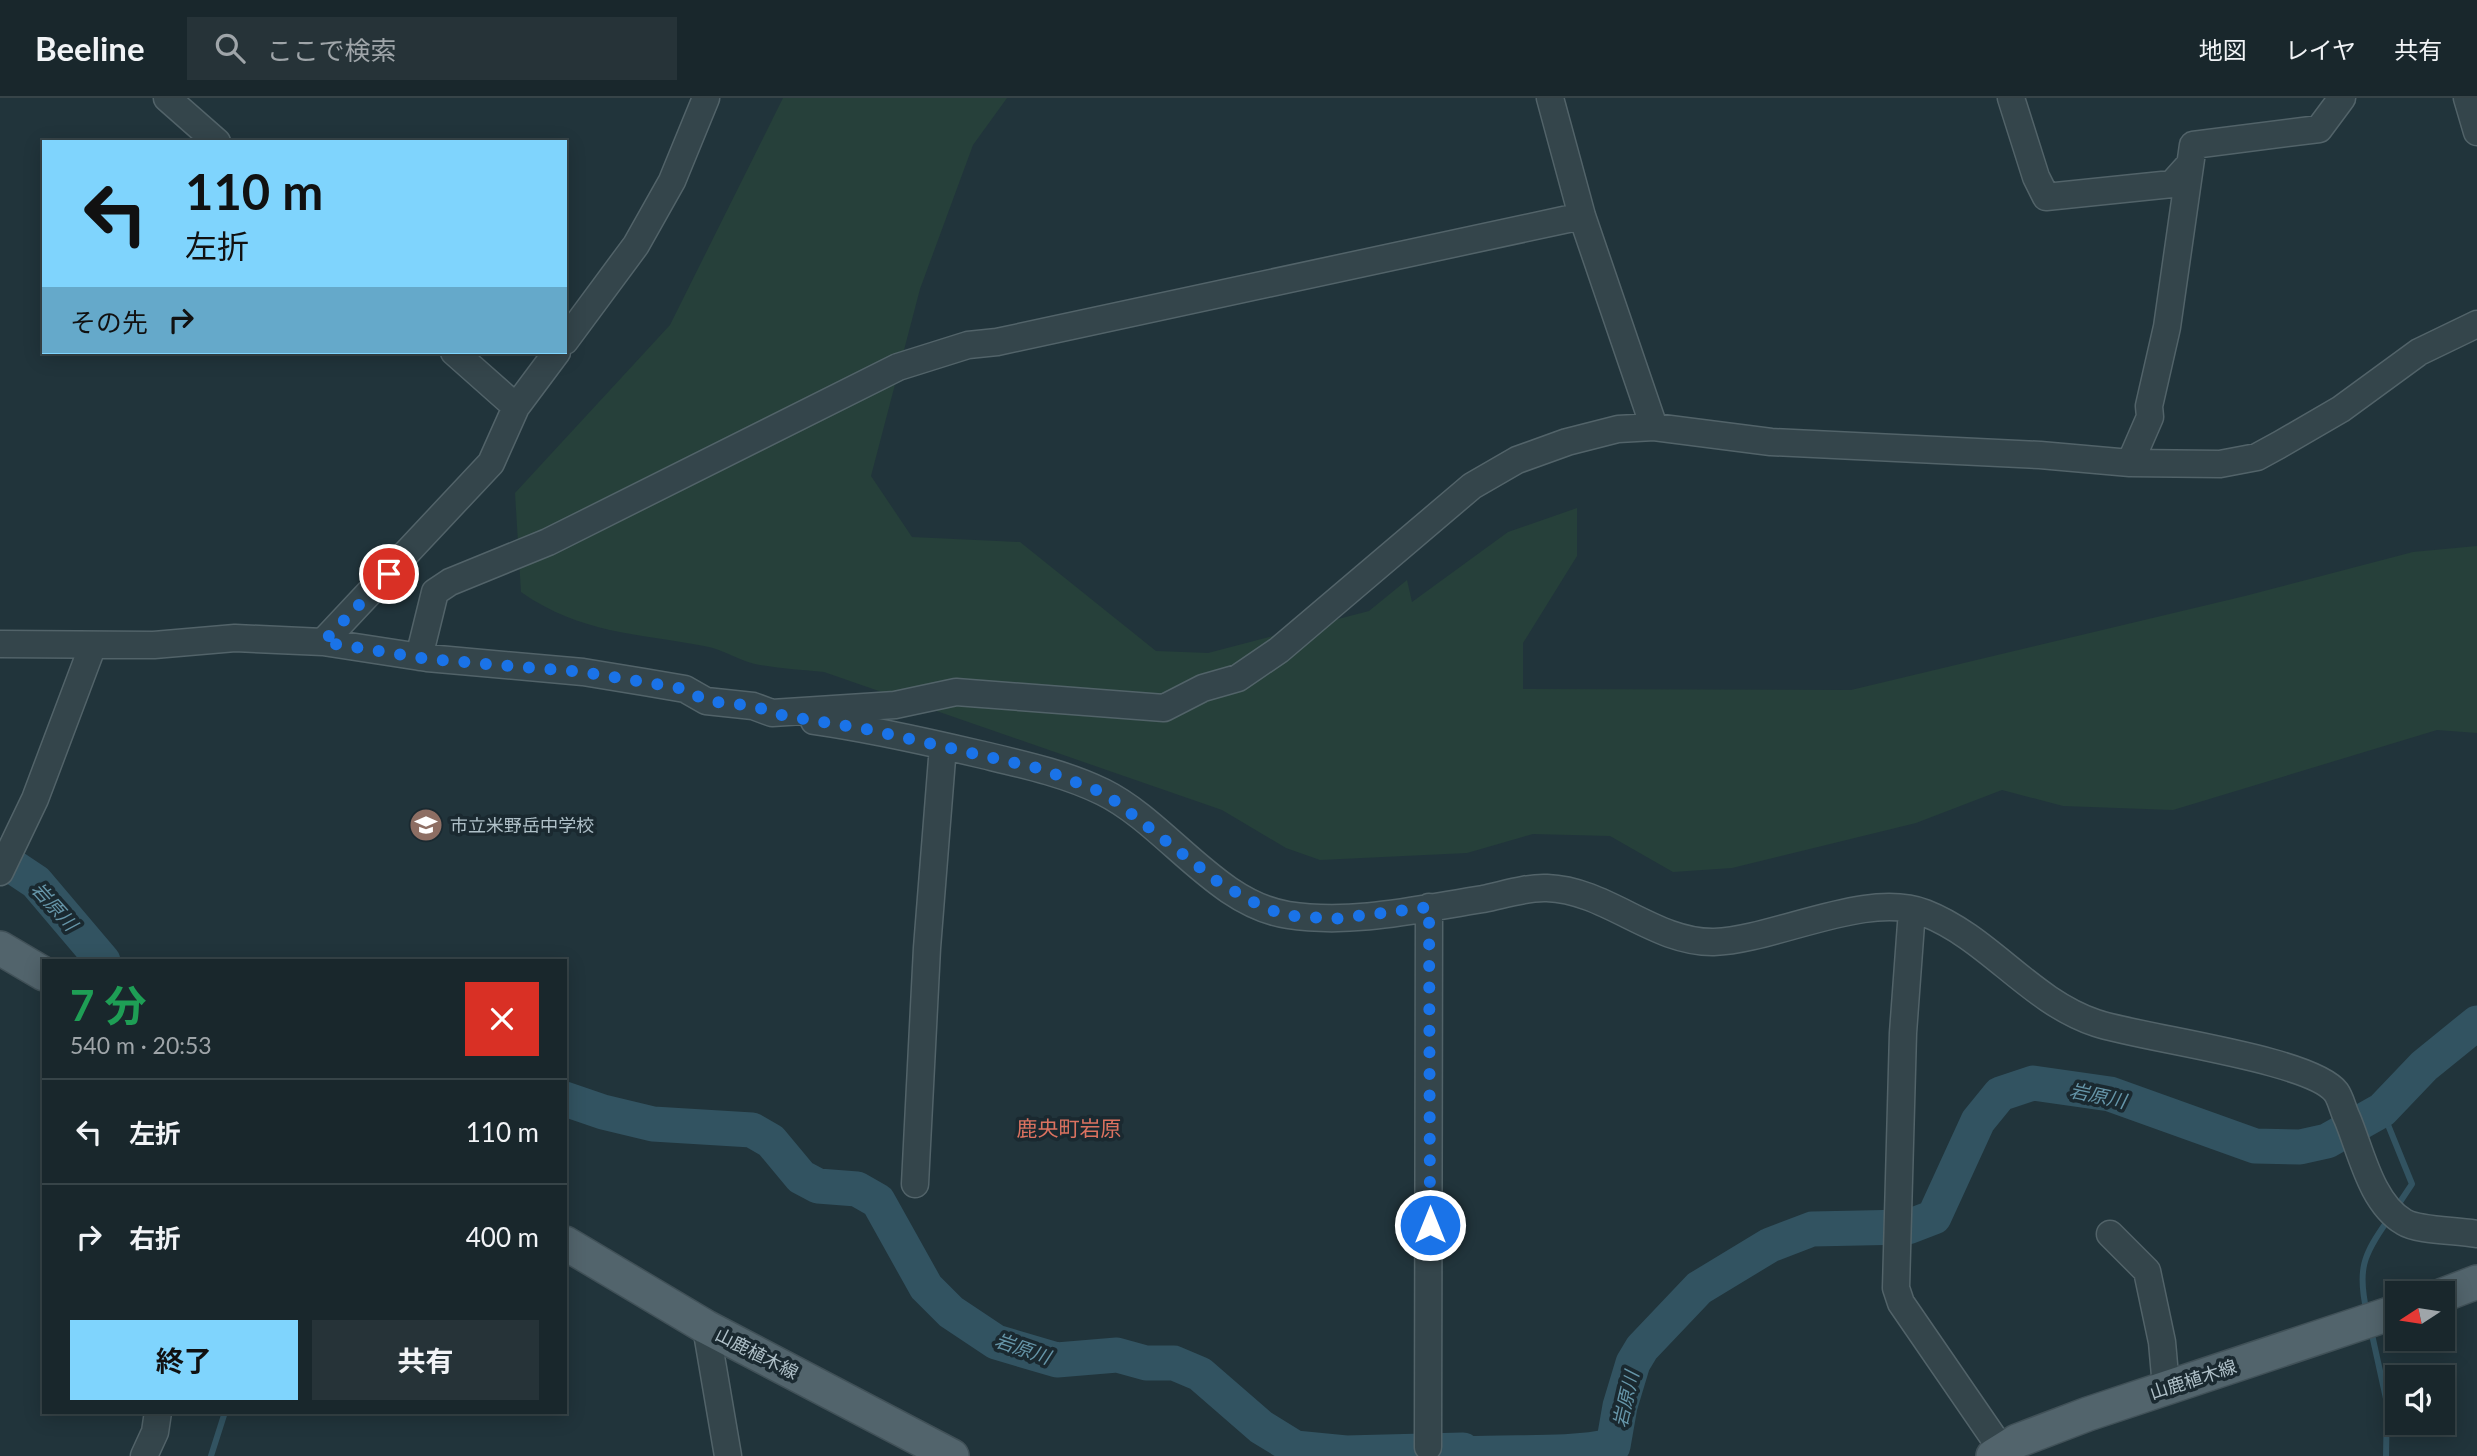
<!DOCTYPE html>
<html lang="ja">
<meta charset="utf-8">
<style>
body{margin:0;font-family:Lato,"Noto Sans JP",sans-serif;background:#263338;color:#f1f3f6;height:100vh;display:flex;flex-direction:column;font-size:26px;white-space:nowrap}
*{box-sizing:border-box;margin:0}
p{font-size:23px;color:#9fa5a9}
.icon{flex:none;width:38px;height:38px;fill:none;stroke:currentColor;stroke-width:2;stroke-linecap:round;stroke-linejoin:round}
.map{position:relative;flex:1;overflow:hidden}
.sheet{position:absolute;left:42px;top:861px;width:525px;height:455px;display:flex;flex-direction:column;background:#19272c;border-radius:0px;box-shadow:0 4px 18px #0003,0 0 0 2px #374448}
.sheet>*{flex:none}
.banner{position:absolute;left:42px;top:42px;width:525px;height:214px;border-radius:0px;box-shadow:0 4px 18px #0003,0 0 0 2px #374448;background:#7fd4fd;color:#111;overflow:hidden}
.needle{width:46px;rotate:258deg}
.fabs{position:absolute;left:2385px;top:1183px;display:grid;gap:14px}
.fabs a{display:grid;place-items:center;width:70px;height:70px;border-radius:0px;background:#19272c;box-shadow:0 4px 18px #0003,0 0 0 2px #374448;font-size:35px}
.pin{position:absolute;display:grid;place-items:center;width:60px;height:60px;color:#fff;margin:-30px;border:4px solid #fff;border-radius:50%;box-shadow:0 2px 7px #0007}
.me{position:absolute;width:77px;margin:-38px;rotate:0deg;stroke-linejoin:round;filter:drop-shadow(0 0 5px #0008)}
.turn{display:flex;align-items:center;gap:24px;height:147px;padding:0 28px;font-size:32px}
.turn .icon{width:91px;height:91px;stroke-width:2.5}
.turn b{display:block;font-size:49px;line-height:60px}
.then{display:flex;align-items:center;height:66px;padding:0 28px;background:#0003;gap:14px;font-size:26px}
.round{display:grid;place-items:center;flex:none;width:74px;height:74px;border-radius:0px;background:#263338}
.headline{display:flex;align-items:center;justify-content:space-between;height:119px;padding:0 28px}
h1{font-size:42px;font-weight:700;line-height:52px;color:#1e9e55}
.button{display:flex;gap:14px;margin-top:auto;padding:14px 28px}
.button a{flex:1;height:80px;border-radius:0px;background:#7fd4fd;color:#111;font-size:28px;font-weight:700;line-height:80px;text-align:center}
.button a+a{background:#263338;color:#f1f3f6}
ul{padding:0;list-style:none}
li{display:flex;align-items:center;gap:21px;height:105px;padding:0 28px;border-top:2px solid #374448}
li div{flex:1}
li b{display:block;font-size:26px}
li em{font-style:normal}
header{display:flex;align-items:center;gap:42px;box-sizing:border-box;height:98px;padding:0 35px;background:#19272c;border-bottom:2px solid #374448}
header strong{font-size:33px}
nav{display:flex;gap:38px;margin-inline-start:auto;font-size:24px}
.search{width:490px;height:63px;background:#263338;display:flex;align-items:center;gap:18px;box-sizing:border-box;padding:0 24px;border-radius:0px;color:#9fa5a9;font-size:26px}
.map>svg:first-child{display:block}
.green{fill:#26403a}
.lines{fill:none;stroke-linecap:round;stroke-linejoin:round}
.stream{stroke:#325361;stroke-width:6}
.river{stroke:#325361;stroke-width:35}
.minor-casing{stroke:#526369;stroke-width:29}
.major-casing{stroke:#415158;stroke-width:36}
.minor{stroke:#34454b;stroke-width:26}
.major{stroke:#52646c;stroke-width:33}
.route{stroke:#1a73e8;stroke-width:12;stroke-dasharray:0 21.6}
.labels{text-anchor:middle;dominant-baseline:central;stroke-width:7;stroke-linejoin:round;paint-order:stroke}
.poi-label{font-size:18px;fill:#afc0c8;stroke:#1a2930;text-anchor:start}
.street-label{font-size:18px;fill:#afc0c8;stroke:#1a2930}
.water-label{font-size:19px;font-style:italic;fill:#6696a9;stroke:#1a2930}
.quarter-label{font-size:21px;fill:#db7260;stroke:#1a2930}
</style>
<header>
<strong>Beeline</strong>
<div class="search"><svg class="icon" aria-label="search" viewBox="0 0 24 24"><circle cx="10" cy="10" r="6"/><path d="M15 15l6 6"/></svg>ここで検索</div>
<nav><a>地図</a><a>レイヤ</a><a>共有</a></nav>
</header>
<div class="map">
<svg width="2477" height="1358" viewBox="0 0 2477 1358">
<rect width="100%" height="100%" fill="#21343b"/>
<!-- green -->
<path class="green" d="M783 0H1007L973 47 920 191 871 378 912 439 1020 444 1156 553 1208 555 1369 513 1407 482 1412 504 1508 434 1577 410V458L1523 545V591L1851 592 2245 498 2413 454 2477 448V635L2437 632 2173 712 2063 708 2002 692 1916 725 1732 770 1673 774 1610 738 1533 736 1467 755 1320 762 1286 750 1222 712 824 574C803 572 781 571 760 567 741 564 723 551 704 548 637 535 581 536 521 494L515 395 670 227Z"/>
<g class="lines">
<!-- stream -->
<path class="stream" d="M2382 1012 2412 1086 2396 1110
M2367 1215C2357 1172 2363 1157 2388 1122
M2371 1232 2387 1305 2386 1358
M211 1358 225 1314"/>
<!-- river -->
<path class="river" d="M0 760 36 784 103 863
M565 1001 603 1014 653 1026 752 1032 771 1043 801 1079 818 1088 857 1091 878 1103 926 1189 951 1214 996 1244 1057 1262 1117 1257 1146 1265H1174L1200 1276 1261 1329 1295 1350 1346 1355 1463 1352 1466 1356C1515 1353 1565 1358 1613 1348L1620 1308 1633 1265 1642 1250 1699 1190 1770 1147 1812 1131 1908 1129 1934 1119 1978 1023 2000 996 2033 985 2110 996 2255 1048 2300 1049 2327 1043 2382 1012 2424 968 2477 925"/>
<defs>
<path id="minor" d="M167 0 217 44
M1550 0 1582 118 1654 329
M2011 0 2036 79 2046 99 2172 86 2190 66
M2467 0 2477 34
M565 243 636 147 672 83 706 0
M454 254 516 309
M2130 365 2150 319 2149 308 2167 229 2193 47 2319 31 2342 0
M323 544 491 365 516 309 557 254
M0 546 154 547 235 540 323 544 427 560 583 574 644 584 685 591 706 603 753 608 772 615 895 607 956 594 1164 610 1203 590 1238 580 1279 552 1472 388 1517 362 1567 344 1618 331 1654 329 1771 344 2040 357 2130 365 2220 366 2257 359 2279 347 2341 311 2419 254 2477 226
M419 559 435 494 450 484 548 444 898 269 968 247 997 244 1582 118
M814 623C870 631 924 643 979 656 1021 666 1064 675 1103 694 1166 725 1216 806 1288 817 1353 827 1419 811 1483 801 1503 797 1527 789 1547 790 1607 792 1654 845 1714 844 1775 842 1867 792 1925 815 1989 840 2030 903 2096 925 2144 941 2311 961 2336 994 2341 1001 2343 1012 2347 1020 2361 1053 2371 1105 2404 1124 2418 1133 2458 1132 2477 1136
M0 774 35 701 93 547
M1912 812 1903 935 1896 1190 1901 1205 2002 1352
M915 1086 927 850 943 648
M2110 1136 2147 1173 2162 1244 2166 1289
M706 1229 728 1358
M1428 1349 1429 809
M144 1358 155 1334 158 1314"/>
<path id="major" d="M0 850 44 876
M565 1145 706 1229 952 1358
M2443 1197 2477 1184
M1993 1358 2017 1343 2088 1316 2398 1213"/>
</defs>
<!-- minor casing -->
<use href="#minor" class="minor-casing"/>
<!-- major casing -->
<use href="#major" class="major-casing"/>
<!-- minor -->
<use href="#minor" class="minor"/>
<!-- major -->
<use href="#major" class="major"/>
</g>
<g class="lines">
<!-- route -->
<path class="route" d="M389 476 323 544 427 561 583 574 644 584 685 591 706 603 753 608 785 618 866 631 1042 671 1106 696 1217 783 1249 802 1283 817 1334 821 1429 809 1430 1127"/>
</g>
<!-- icons -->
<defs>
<symbol id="school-disc" viewBox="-11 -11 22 22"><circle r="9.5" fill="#8d6e63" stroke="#1a2930"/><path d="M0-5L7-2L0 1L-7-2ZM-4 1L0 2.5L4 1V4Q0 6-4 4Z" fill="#fff"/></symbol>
</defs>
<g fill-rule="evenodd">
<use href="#school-disc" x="407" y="708" width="38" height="38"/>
</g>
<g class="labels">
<!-- poi labels -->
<g class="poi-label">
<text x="450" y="727">市立米野岳中学校</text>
</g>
<!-- street labels -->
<g class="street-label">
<text transform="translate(757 1255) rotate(27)">山鹿植木線</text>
<text transform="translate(2193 1281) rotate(-18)">山鹿植木線</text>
</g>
<!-- water labels -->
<g class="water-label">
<text transform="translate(55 808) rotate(48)">岩原川</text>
<text transform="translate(2098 997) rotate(12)">岩原川</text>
<text transform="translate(1023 1250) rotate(19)">岩原川</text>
<text transform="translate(1625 1301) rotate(-77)">岩原川</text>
</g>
<!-- quarter labels -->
<g class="quarter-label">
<text x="1069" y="1029">鹿央町岩原</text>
</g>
</g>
</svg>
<div class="fabs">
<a><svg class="needle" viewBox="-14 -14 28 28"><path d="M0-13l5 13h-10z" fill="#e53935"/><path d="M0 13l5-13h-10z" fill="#9fa5a9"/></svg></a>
<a><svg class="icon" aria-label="sound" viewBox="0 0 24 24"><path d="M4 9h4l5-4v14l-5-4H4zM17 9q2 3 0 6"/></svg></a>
</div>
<div class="pin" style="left:389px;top:476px;background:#d93025"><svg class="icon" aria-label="arrive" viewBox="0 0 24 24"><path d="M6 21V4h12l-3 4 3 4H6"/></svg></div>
<svg class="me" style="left:1430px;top:1127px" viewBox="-20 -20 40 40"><circle r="17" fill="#1a73e8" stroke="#fff" stroke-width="3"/><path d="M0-11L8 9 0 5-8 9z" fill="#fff"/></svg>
<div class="banner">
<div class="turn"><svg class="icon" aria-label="left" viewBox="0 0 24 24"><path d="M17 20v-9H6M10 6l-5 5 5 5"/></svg><div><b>110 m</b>左折</div></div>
<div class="then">その先<svg class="icon" aria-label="right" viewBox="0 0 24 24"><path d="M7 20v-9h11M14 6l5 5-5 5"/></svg></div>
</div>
<section class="sheet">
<div class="headline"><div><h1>7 分</h1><p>540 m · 20:53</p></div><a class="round" style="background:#d93025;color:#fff"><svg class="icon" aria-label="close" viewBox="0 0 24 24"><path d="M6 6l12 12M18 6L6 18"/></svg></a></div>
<ul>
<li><svg class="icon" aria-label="left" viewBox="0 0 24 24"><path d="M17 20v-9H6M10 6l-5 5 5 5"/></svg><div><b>左折</b></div><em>110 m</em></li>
<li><svg class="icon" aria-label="right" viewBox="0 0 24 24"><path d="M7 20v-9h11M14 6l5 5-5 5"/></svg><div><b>右折</b></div><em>400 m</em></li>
</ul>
<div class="button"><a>終了</a><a>共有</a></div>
</section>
</div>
